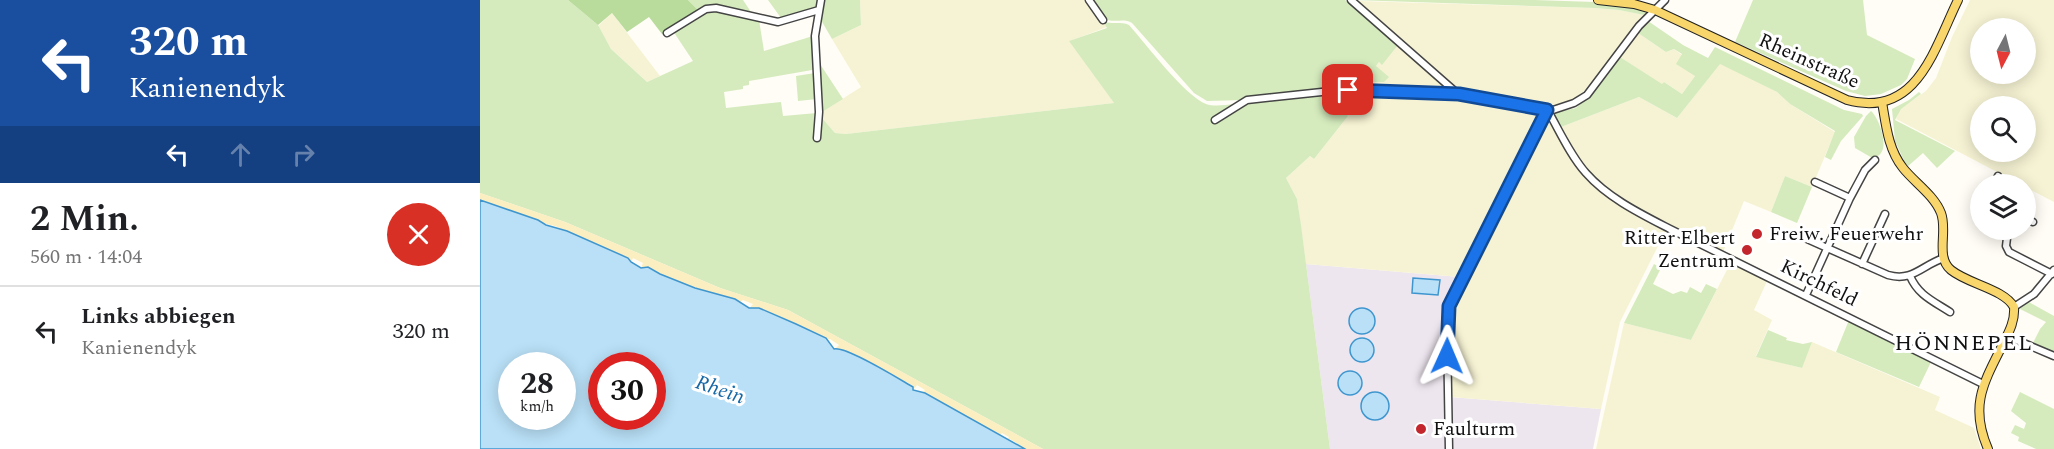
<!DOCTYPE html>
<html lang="de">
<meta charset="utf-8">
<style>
body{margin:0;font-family:Spectral,serif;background:#f2f2f2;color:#202124;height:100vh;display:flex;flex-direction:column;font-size:22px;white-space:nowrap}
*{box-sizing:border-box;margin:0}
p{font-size:20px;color:#757577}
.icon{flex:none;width:33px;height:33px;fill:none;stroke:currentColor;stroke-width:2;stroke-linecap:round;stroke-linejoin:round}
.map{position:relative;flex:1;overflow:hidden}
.side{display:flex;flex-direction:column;background:#fff;width:480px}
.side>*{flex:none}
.banner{background:#1a4fa0;color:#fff;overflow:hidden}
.needle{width:39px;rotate:187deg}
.controls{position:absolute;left:1490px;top:18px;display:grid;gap:12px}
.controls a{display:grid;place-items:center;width:66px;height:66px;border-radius:50%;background:#fff;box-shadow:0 3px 15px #0003;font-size:30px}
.speed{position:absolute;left:18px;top:352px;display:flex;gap:12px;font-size:30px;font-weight:700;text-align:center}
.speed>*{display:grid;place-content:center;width:78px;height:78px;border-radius:50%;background:#fff;box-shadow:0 3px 15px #0003;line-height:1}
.speed small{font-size:15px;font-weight:400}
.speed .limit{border:9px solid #d22;background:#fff;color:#111}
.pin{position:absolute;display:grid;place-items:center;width:51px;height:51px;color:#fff;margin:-26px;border-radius:12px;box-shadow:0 3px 9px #0006}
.me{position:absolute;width:66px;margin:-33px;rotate:1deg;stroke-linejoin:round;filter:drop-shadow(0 0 4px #0008)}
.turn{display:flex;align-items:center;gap:21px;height:126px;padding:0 30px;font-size:27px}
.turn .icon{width:78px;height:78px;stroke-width:2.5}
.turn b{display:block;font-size:42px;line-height:51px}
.lanes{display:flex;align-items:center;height:57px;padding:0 30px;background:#0003;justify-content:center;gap:30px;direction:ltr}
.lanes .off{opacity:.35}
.round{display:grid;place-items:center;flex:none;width:63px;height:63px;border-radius:32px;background:#f2f2f2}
.headline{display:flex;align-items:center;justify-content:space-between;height:102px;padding:0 30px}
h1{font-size:36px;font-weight:700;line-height:45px}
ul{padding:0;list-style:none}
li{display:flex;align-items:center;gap:18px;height:90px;padding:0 30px;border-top:2px solid #e0e0e0}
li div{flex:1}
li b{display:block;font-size:22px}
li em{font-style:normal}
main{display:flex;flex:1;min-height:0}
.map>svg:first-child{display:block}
.industrial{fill:#eee6ef}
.farmland{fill:#f6f3d4;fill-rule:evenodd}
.green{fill:#d5ebbd}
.forest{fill:#b9dc9c}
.sand{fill:#fbeec1}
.water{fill:#b9e0f7;stroke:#3f96cf;stroke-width:1.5;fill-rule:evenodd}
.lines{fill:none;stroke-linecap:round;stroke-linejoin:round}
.minor-casing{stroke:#444;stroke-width:9}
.major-casing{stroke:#222;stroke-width:10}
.minor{stroke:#fff;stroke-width:6}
.major{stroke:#f9d66b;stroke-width:8}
.route-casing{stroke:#114b97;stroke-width:15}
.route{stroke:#1a73e8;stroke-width:10}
.poi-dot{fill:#c4262e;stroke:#fff;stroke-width:2}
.labels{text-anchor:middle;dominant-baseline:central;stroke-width:6;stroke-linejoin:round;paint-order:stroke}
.street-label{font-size:20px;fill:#111;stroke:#fff}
.poi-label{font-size:20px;fill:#111;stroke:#fff;text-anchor:start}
.water-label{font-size:21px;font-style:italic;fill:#1768a6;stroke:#fff}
.quarter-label{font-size:22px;letter-spacing:1.5px;fill:#111;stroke:#fff}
</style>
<main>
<section class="side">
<div class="banner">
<div class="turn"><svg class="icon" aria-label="left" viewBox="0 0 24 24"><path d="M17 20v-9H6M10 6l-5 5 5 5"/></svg><div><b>320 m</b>Kanienendyk</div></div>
<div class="lanes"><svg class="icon" aria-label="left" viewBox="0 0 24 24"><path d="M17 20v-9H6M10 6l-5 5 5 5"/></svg><svg class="icon off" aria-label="ahead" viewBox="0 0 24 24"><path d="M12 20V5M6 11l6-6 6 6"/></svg><svg class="icon off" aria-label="right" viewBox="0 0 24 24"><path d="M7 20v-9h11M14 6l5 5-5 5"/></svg></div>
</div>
<div class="headline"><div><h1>2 Min.</h1><p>560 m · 14:04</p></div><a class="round" style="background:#d93025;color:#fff"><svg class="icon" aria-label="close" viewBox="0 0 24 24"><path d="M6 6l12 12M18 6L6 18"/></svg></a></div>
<ul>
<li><svg class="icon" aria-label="left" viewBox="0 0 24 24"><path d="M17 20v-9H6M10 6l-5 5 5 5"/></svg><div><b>Links abbiegen</b><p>Kanienendyk</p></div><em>320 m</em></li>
</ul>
</section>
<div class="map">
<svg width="1574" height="449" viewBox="0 0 1574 449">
<rect width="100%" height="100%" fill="#fffdf5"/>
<!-- industrial -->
<path class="industrial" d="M826 264 980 277 966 304 967 449H850Z
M970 397 1121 409 1113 449H971Z"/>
<!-- farmland -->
<path class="farmland" d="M380 0H607L627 27 590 41 634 103 366 134 355 133 342 118V112L381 87 352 39 381 25Z
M1490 0H1574V202L1545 187V184H1540L1416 119 1420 109 1446 91 1456 78 1472 37ZM1500 28H1545V74H1500ZM1500 106H1545V152H1500Z
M878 1 1115 8 1139 10 1164 15 1104 91 1092 101 1072 105 980 88 971 84Z
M132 13 180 76 167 82 131 49 118 26Z
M1158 33 1186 52 1194 49 1202 55 1215 76 1202 94 1184 82 1182 85 1140 57Z
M918 45 972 93 1064 111 980 277 826 264 817 199 806 178 830 156 834 159 868 116 839 93 881 92 877 88V82H904L896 66 899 62 902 64Z
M1240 63 1297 92 1310 104 1355 132 1332 187 1305 176 1291 212 1264 201 1243 252 1170 215 1130 192 1107 171 1081 127 1159 97 1197 118Z
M1066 119H1068L1103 173 1185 229V232L1140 322 1121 409 970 397 973 305Z
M1251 262 1288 279 1274 310 1292 320 1276 356 1321 368 1332 342 1460 397 1455 410 1494 428 1501 449H1116L1144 323 1211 340Z"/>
<!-- green -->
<path class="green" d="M0 0H88L118 25 131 49 167 82 213 61 193 31 230 10 279 20 284 51 333 36 335 68 332 70 269 81V85L263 86V89L244 92 246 108 301 102 303 116 337 113 342 114V118L355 133 366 134 634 103 589 41 627 28 623 21C631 25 641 21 649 25 666 44 705 96 726 104 737 108 759 103 770 101 793 97 816 96 839 93L868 116 834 159 830 156 806 178 817 199 821 225 850 449H563L308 310 240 288 85 222 0 193Z
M208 0H263L273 15 235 6 219 11Z
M288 0H337L336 9 301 18Z
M343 0H380L381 25 352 39 341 20Z
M610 0H865L918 45 902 65 899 62 896 66 909 77 904 82H877V88L838 89 778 96 765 100 727 101 714 93 652 23C643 17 631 25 623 17 618 13 614 5 610 0Z
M873 0H1054L1115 2 1163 8 1166 12 1164 15 1139 10 1115 8Z
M1273 0H1383L1387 35 1435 59 1427 79 1421 85 1401 94 1385 96 1366 91 1255 42Z
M1168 21 1203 45 1228 58 1235 47 1364 110 1382 114 1383 116 1361 141 1351 160 1345 157 1355 131 1310 104 1297 92 1240 64 1197 118 1159 97 1081 127 1073 113 1096 108 1122 82 1140 57 1182 84 1184 82 1202 94 1215 76 1196 64 1202 54 1194 49 1186 52 1158 33Z
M340 64 363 99 342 112Z
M335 73 337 99 318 101 316 76Z
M1439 92 1441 94 1421 109 1415 120 1475 151 1457 168 1443 153 1427 167 1415 141 1412 109 1429 100Z
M1391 111C1399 118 1408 144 1401 153 1401 154 1395 158 1394 159L1375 148 1374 137 1386 116Z
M1305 176 1332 187 1317 223 1291 212Z
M1174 264 1181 268 1173 284 1193 294 1201 291 1207 293 1210 287 1221 293 1226 284 1237 289 1211 340 1144 323Z
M1547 301 1574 316V353L1552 345 1560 329 1566 322 1540 309Z
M1369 320 1451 362 1439 387 1356 352Z
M1288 330 1307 338 1306 340 1323 344 1332 342 1322 368 1276 357Z
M1540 392 1574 409V449H1556L1538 441 1539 437 1531 433 1535 425 1544 429 1546 423 1531 411Z"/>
<!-- forest -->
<path class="forest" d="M88 0H208L219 11 182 34 169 17 147 32 132 13 118 25Z"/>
<!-- sand -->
<path class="sand" d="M0 193 85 222 240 288 308 310 563 449H545L530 439 527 440 529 437 522 433 519 436 515 432 442 393 445 390 437 385 433 390V386L406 371 355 349 359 345 350 339 346 340 269 309 273 304 263 300 260 302C234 294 208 286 183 275 175 272 170 266 161 268L163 263 153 258 151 262 148 258 83 230C75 224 67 226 58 220L0 200Z"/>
<!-- water -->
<path class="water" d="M0 200 58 220 66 225 87 231 148 258 151 262 161 268 168 267 180 274 215 288 255 299 269 308H279L316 324 346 338 354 349C366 346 419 379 433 387V390L445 393 545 449H0ZM32 366H82V417H32ZM122 366H172V417H122Z
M933 278 960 280 958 295 932 293Z
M869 321a13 13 0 1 1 26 0a13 13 0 1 1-26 0Z
M870 350a12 12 0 1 1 24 0a12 12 0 1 1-24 0Z
M858 383a12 12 0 1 1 24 0a12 12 0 1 1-24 0Z
M881 406a14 14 0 1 1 28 0a14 14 0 1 1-28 0Z"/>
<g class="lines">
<defs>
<path id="minor" d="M609 0 623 20
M871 0 978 94
M187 33 226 9 236 8 298 22 339 10
M1067 109C1079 130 1090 155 1106 173 1128 198 1161 214 1190 229L1503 384
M735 120 767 100 851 91 979 95 1073 110 1094 103 1107 95 1159 26 1185 0
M337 138 339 112 335 36 341 0
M1514 184 1518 176
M1370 198 1385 170 1395 160
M1545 219 1553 222
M1528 230 1526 246 1529 252 1572 274
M1318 235 1408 275C1433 282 1442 265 1464 258
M1382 264 1405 214
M1430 276C1438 295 1453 301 1470 312
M1326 295 1370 198 1335 182
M1534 307 1554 294 1574 270
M1527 336 1574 356
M969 449 967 332 969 306 1067 109"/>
<path id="major" d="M1118 0 1154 4 1175 10 1367 100C1437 119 1454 49 1478 0
M1402 102C1406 125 1408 149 1423 168 1434 182 1454 195 1461 213 1468 231 1455 257 1471 270 1488 284 1524 289 1534 307 1535 320 1530 330 1524 342 1504 382 1489 405 1508 449"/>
</defs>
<!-- minor casing -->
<use href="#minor" class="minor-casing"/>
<!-- major casing -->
<use href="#major" class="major-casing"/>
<!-- minor -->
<use href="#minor" class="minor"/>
<!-- major -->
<use href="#major" class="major"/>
</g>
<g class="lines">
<defs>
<path id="route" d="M868 90 979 94 1067 110 969 306 967 356"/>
</defs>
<!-- route casing -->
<use href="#route" class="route-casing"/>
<!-- route -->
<use href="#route" class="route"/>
</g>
<!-- markers -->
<g class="poi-dot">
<circle cx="1277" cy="234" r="6"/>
<circle cx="1267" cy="250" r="6"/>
<circle cx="941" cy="429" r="6"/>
</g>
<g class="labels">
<!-- street labels -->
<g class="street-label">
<text transform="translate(1329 61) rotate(24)">Rheinstraße</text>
<text transform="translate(1339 283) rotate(26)">Kirchfeld</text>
</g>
<!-- poi labels -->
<g class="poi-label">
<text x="1289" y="234">Freiw. Feuerwehr</text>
<text x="1255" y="238" text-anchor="end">Ritter Elbert<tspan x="1255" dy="23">Zentrum</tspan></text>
<text x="953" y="429">Faulturm</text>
</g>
<!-- water labels -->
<g class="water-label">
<text transform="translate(240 390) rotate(19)">Rhein</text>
</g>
<!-- quarter labels -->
<g class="quarter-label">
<text x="1484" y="343">HÖNNEPEL</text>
</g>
</g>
</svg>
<div class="controls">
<a><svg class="needle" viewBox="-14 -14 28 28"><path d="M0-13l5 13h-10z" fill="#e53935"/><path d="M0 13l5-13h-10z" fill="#757577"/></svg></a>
<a><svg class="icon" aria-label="search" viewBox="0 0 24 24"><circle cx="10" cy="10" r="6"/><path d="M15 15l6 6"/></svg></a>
<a><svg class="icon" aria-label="layers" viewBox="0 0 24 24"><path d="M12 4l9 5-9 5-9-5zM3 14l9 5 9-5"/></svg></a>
</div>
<div class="speed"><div>28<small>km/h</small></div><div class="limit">30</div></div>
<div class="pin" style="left:868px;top:90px;background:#d93025"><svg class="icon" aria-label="arrive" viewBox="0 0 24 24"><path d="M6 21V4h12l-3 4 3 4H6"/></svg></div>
<svg class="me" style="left:967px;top:356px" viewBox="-20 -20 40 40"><path d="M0-17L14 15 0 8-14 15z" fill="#1a73e8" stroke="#fff" stroke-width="4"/></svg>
</div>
</main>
